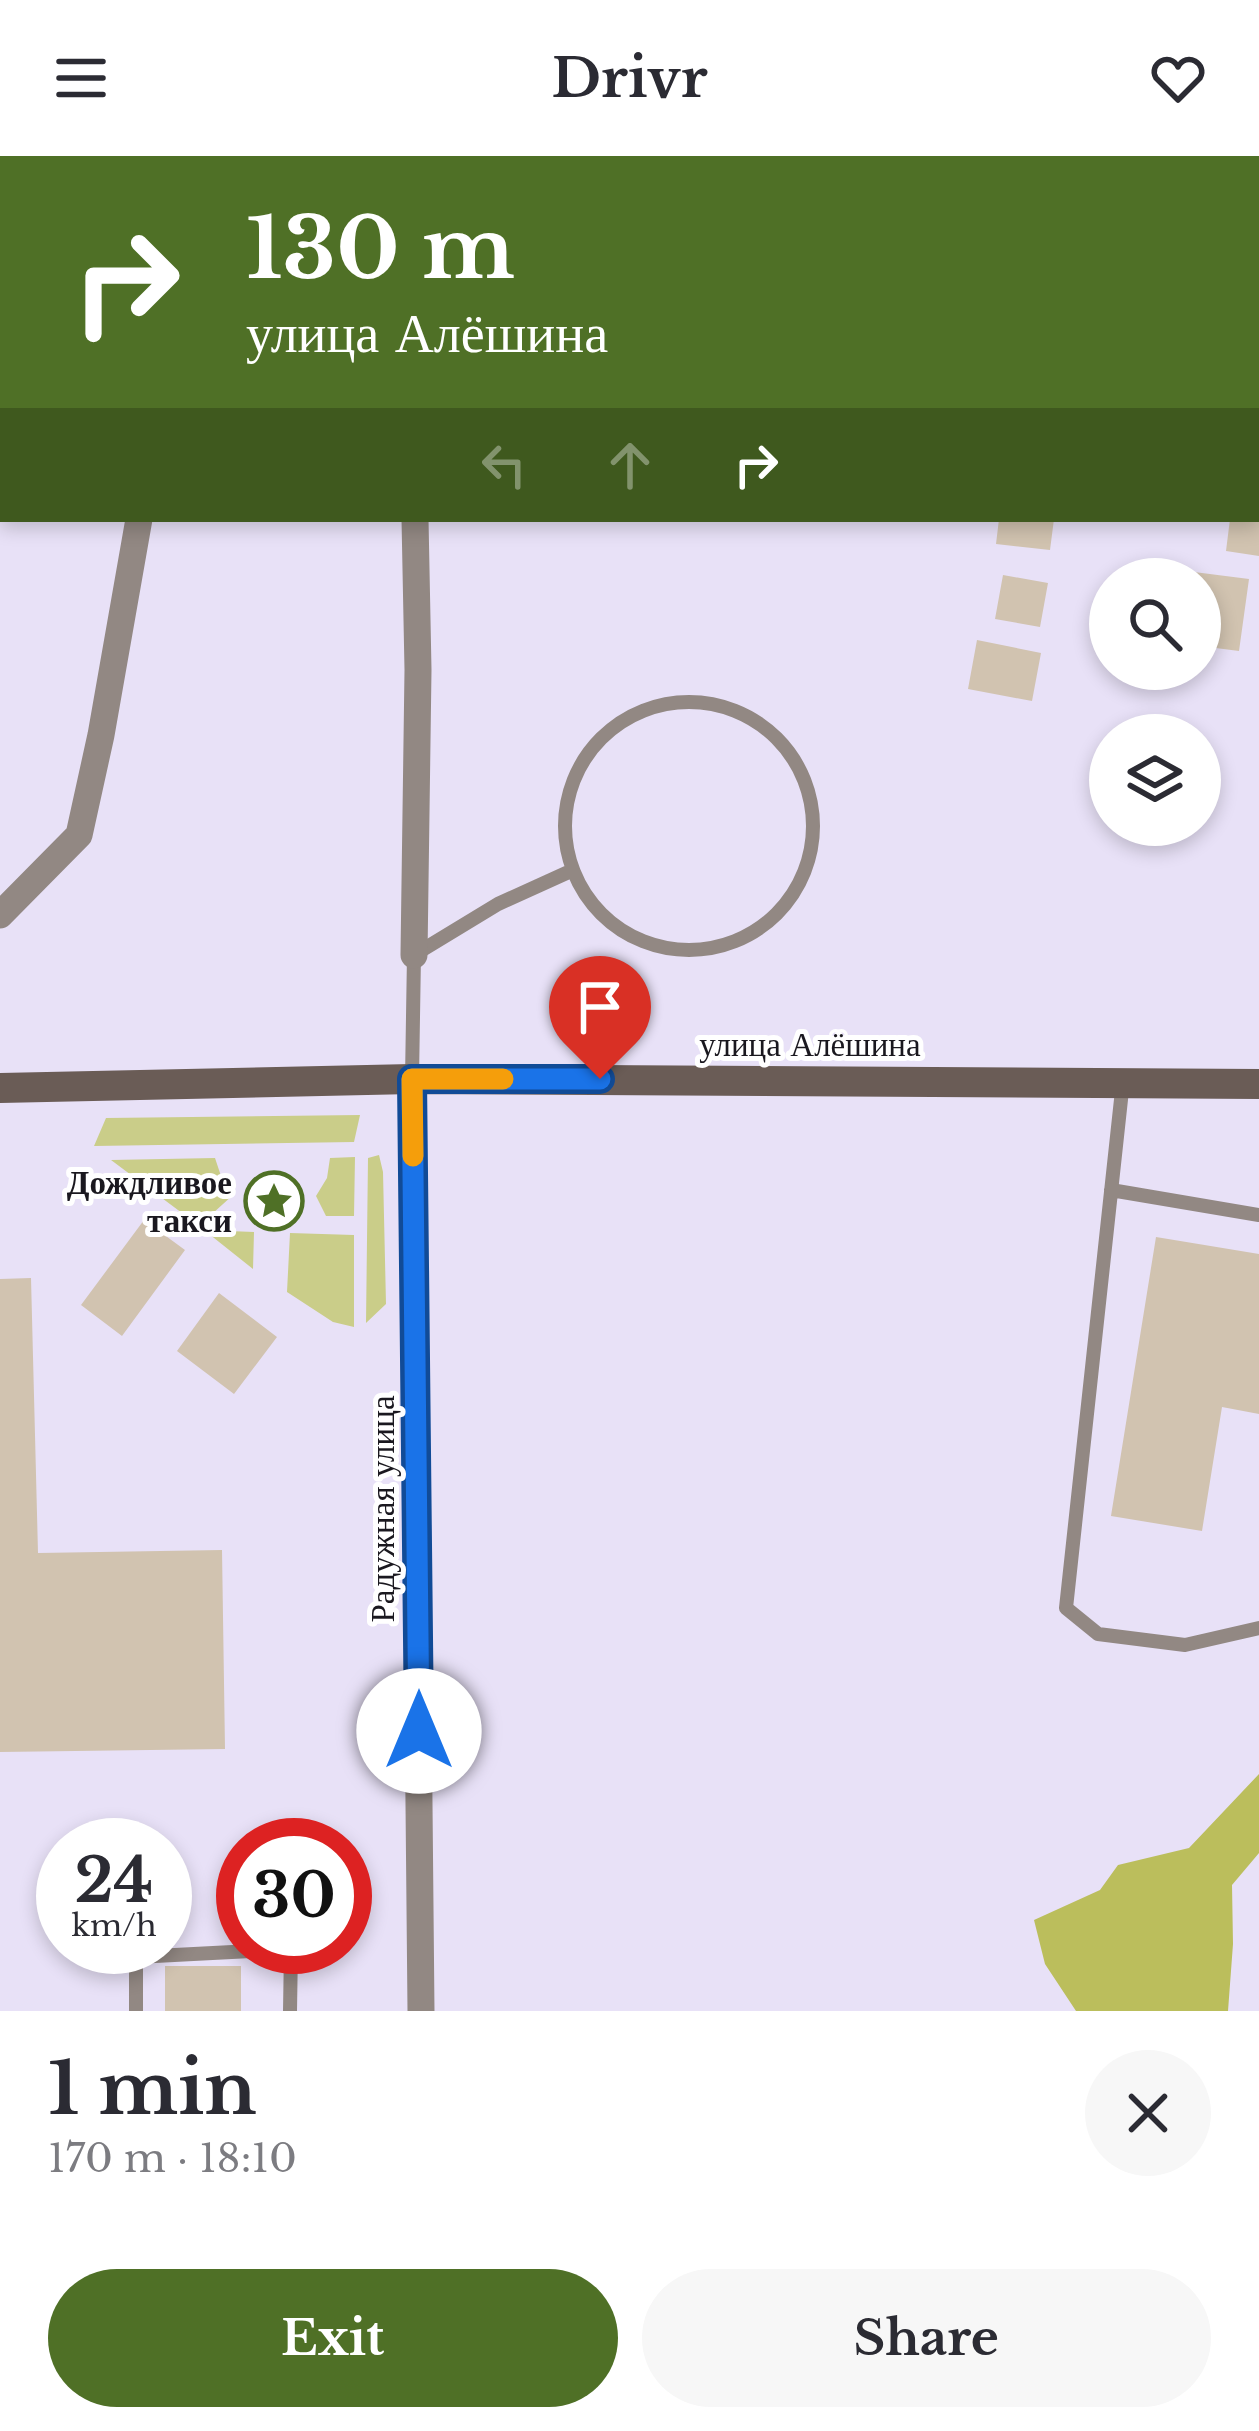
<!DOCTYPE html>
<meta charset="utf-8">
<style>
body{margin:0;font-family:"Libre Baskerville",serif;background:#f7f7f7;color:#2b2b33;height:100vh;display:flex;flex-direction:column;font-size:45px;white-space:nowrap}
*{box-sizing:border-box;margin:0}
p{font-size:39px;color:#7c7c81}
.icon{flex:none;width:66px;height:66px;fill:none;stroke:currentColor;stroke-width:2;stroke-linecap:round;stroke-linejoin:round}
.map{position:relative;height:1855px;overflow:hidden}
.details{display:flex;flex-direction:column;background:#fff;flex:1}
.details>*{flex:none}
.banner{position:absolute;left:0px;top:0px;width:1260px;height:366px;box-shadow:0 6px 18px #0003;background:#4f7026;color:#fff;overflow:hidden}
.tools{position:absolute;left:1089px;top:402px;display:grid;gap:24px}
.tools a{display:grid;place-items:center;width:132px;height:132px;border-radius:50%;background:#fff;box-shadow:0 6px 18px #0003;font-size:60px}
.speed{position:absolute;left:36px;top:1662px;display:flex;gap:24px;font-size:60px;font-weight:700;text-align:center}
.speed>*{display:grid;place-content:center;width:156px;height:156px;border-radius:50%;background:#fff;box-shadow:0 6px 18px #0003;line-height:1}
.speed small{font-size:30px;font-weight:400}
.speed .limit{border:18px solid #d22;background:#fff;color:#111}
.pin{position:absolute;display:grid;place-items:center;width:102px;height:102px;color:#fff;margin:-123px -51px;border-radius:50% 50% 50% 0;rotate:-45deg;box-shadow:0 0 12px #0007}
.pin .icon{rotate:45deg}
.me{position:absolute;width:132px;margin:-66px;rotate:0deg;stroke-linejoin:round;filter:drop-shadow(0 0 9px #0008)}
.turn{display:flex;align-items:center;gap:42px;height:252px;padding:0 48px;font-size:54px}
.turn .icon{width:156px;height:156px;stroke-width:2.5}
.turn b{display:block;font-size:84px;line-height:102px}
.lanes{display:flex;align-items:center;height:114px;padding:0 48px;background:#0003;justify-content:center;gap:60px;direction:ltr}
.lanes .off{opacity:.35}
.round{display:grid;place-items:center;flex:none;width:126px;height:126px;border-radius:63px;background:#f7f7f7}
.headline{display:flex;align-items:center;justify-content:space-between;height:204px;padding:0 48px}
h1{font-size:72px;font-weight:700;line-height:90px}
.primary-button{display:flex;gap:24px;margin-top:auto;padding:24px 48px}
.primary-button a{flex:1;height:138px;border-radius:72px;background:#4f7026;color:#fff;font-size:48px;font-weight:700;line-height:138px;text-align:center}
.primary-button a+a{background:#f7f7f7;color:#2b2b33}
header{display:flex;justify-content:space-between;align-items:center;height:156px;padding:0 48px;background:#fff;font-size:54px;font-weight:700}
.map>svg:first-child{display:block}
.green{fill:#cacd89}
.forest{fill:#bbbe5c}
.building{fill:#d1c3b0}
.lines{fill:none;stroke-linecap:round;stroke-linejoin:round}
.lane{stroke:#928883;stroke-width:14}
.street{stroke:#928883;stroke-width:27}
.secondary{stroke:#6a5c56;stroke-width:30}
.route-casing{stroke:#114b97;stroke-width:30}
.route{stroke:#1a73e8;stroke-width:21}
.slow{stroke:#f59e0b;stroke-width:21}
.labels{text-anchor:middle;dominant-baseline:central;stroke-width:10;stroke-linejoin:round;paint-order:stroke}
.street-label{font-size:33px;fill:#1a181f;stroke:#fff}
.poi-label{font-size:33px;font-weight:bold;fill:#1a181f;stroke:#fff;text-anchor:end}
</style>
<header><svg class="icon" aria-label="menu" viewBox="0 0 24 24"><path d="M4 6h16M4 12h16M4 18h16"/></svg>Drivr<svg class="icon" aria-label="heart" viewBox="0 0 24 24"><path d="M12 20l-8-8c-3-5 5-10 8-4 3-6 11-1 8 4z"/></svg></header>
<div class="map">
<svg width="1259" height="1855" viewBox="0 0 1259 1855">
<rect width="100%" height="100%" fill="#e8e1f7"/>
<!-- green -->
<path class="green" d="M360 959 354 986 94 990 106 962Z
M379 999 383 1016 386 1148 366 1167 368 1002Z
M355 1001 354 1060H326L316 1040 327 1022 330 1002Z
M215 1002 222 1023 233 1039 212 1058 186 1060 111 1004Z
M204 1074 254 1076 253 1113Z
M290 1077 354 1079V1171L333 1166 287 1136Z"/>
<!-- forest -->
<path class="forest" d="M1259 1618V1697L1232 1729 1233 1788 1228 1855H1076L1045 1808 1034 1764 1100 1734 1118 1709 1189 1692Z"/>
<!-- building -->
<path class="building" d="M999 363H1054L1050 394 996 388Z
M1230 363H1259V400L1226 395Z
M1194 416 1249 423 1239 495 1200 490V423H1193Z
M1003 419 1048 427 1040 471 995 463Z
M977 484 1041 497 1032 545 968 533Z
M144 1064 185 1094 122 1180 81 1149Z
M1156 1081 1259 1098V1258L1222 1251 1202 1375 1111 1360Z
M31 1122 38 1397 222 1394 225 1593 0 1596V1123Z
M219 1137 277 1181 234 1238 177 1195Z
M165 1810H241V1855H165Z"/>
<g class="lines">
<!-- lane -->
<path class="lane" d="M565 670a124 124 0 1 1 248 0a124 124 0 1 1-248 0Z
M412 923 414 799 498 748 573 714
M1123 925 1066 1452 1098 1478 1185 1489 1259 1472
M1111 1034 1259 1059
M136 1855V1801L291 1793 290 1855"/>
<!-- street -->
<path class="street" d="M186 3 187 0
M412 3V0
M0 154 3 155
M1257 279H1259
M0 759 79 679 101 579 139 363
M414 799 418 514 415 363
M412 923 421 1855"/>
<!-- secondary -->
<path class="secondary" d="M0 932 412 923 1259 928"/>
</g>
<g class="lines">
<defs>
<path id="route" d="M419 1575 412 923H600"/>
</defs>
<!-- route casing -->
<use href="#route" class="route-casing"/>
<!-- route -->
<use href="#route" class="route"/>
<!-- slow -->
<path class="slow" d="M413 1000 412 923H503"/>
</g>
<!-- icons -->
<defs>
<symbol id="sight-ring" viewBox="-11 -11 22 22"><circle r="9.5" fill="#fff" stroke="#4f7026" stroke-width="1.5"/><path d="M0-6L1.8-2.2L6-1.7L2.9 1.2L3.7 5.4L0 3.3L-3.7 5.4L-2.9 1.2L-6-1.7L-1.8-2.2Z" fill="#4f7026"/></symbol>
</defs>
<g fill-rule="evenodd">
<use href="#sight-ring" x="241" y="1012" width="66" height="66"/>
</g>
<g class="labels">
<!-- street labels -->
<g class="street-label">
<text x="810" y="888">улица Алёшина</text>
<text transform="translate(382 1353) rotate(-90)">Радужная улица</text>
</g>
<!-- poi labels -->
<g class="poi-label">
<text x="232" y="1026">Дождливое<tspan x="232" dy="38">такси</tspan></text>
</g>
</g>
</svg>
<div class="tools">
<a><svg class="icon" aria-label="search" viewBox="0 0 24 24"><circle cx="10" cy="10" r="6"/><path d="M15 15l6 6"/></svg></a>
<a><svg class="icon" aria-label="layers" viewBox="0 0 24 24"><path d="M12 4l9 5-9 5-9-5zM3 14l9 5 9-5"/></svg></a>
</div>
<div class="speed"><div>24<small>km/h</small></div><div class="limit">30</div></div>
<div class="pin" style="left:600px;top:923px;background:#d93025"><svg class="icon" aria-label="arrive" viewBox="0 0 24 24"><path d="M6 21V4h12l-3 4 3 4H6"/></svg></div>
<svg class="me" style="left:419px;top:1575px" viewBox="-20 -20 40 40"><circle r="19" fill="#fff"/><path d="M0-13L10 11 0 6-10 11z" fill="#1a73e8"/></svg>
<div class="banner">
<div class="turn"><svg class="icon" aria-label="right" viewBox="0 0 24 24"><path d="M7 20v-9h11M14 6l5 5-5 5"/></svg><div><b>130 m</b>улица Алёшина</div></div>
<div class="lanes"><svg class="icon off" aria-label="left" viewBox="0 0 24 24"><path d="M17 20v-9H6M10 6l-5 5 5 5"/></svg><svg class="icon off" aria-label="ahead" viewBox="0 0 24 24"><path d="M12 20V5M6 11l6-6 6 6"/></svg><svg class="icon" aria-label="right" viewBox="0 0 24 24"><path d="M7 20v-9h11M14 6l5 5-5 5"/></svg></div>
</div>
</div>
<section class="details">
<div class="headline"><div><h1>1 min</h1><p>170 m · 18:10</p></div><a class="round"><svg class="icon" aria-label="close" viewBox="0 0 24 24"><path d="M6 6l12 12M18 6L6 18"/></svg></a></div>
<div class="primary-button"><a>Exit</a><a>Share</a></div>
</section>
